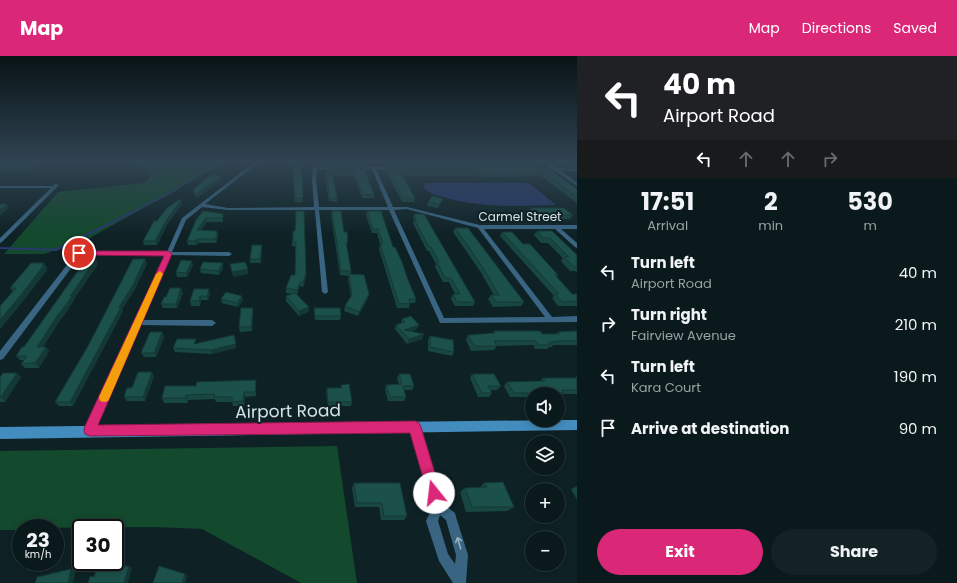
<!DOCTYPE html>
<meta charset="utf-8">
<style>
body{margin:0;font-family:Poppins,sans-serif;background:#132325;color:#f1f3f6;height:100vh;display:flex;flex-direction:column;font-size:15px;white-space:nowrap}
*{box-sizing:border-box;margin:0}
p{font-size:13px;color:#99a1a3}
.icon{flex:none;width:22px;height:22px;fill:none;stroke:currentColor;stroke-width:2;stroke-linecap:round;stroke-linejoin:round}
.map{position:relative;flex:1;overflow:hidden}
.details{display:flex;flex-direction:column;background:#0a1a1c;width:380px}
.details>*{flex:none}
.top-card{background:#202124;color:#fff;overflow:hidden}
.buttons{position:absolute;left:525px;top:331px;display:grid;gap:8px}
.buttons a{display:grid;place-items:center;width:40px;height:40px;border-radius:50%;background:#0a1a1c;box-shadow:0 2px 10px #0003,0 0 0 1px #2a383b;font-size:20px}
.speed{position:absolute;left:12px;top:463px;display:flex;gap:8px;font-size:20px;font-weight:700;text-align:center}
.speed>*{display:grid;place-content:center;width:52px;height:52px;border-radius:50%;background:#0a1a1c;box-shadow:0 2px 10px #0003,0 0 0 1px #2a383b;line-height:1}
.speed small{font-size:10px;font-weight:400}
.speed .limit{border:2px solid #111;border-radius:6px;background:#fff;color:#111}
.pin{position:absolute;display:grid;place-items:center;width:34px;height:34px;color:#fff;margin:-17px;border:2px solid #fff;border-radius:50%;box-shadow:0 1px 4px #0007}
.me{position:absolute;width:44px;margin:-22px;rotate:344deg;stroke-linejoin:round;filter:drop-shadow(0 0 3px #0008)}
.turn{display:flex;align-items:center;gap:14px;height:84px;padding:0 20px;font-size:18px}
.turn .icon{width:52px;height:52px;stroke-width:2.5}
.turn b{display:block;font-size:28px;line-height:34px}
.lanes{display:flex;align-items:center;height:38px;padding:0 20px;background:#0003;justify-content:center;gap:20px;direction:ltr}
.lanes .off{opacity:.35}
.eta{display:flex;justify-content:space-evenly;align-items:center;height:68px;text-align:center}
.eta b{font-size:24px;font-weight:700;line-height:28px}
.action{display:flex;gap:8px;margin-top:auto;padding:8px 20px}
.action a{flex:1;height:46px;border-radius:24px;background:#db2777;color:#fff;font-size:16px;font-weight:700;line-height:46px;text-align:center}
.action a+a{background:#132325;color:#f1f3f6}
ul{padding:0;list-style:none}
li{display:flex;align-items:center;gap:12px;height:52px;padding:0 20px}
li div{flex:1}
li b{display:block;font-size:15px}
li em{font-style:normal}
header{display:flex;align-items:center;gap:24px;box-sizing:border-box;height:56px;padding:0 20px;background:#db2777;color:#fff}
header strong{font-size:19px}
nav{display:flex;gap:22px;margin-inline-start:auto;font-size:14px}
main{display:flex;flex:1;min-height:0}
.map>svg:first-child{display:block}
.green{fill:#13492d}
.water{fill:#29386e}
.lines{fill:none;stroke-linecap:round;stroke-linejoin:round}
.stream-far1{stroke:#29386e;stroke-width:1.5}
.stream{stroke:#29386e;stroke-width:2}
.service{stroke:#396583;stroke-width:2}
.minor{fill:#396583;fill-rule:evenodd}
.secondary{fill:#438cbe;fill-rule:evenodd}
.wall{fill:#184640}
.shaded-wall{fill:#143934}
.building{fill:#1c514b;stroke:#143934}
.oneway{stroke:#97b0be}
.route{fill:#db2777;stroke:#8e194d}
.slow{fill:#f59e0b}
.labels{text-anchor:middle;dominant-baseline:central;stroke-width:4;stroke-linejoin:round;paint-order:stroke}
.far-street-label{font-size:12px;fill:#d6e2e5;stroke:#0e2226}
.near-street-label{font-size:17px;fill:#d6e2e5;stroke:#0e2226}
</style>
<header>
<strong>Map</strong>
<nav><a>Map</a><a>Directions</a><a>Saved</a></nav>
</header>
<main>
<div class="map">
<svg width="577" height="527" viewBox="0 0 577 527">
<rect width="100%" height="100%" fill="#0e2226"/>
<!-- green -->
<path class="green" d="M0 105H38L26 115H0Z
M83 105H227L88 183 44 198H4L58 136 144 127 150 122 145 109Z
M337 390 357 527H301L202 473 155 471 21 472V474H0V395Z"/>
<!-- water -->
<path class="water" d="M426 127H529L555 148 553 149C515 150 481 152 443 141 436 139 427 137 423 130Z"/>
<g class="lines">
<!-- stream-far1 -->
<path class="stream-far1" d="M133 156 167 139 221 105"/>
<!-- stream -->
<path class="stream" d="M0 192 56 194 135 155"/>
<!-- service -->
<path class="service" d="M0 131H55"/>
<!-- minor -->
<path class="minor" d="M256 105H261L205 148 228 152 314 151 312 123 313 112 315 111H336V113H317L316 123 319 151H388L372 113H355L353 112 355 111H396V113H376L393 151H407L480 169H577V173H561L577 187V192L575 191 555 173H484L552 261 577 260V266L440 267 389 154H319L328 236 325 238 322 236 315 154H228L202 151 186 164 172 196H229L232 198 229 200 171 199 143 264H212L216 267 212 270 141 269 93 377 90 378 87 377 85 374 165 199H81L3 303 0 304V295L77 196H167L182 162ZM407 153 478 172 545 261 444 262 394 154Z
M543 105H548L556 112 577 113V115L560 114 577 127V130L554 114 538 113V111H551Z
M55 128 59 129 2 186 0 187V182Z
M415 367 418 368 420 371 442 447 455 457 456 461 468 499 466 527H453L439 505 426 465 433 450 410 371 412 368ZM440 459 446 464 456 499 455 508 448 498 438 465Z"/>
<!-- secondary -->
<path class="secondary" d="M558 364H577V374L0 383V371Z"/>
</g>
<!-- wall -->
<path class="wall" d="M323 105H361V110H324Z
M381 105H539V106L537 110H383Z
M561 105H577V112L568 111Z
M326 111H363L374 138V142H362L354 120H333L337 142V146L329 145 325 123 326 119H327L326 114Z
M386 111H546L577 133V147L541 120 490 121 475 120H402L415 142 414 146H402L385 114Z
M300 116H302L303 146H295L293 120Z
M221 120 222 123 197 142 194 138 193 134Z
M443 143 438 152 427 150 428 146Z
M181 144 182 148 168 167 157 189H144L143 185 157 165Z
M531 152 573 159 570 163H536L528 156Z
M203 155 223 162V166H207L201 174 218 177V181L216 187H198L197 189H188L187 185Z
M332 155 348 183 347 190 351 215V218L369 238 368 242 358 260 344 255 345 250 351 241 348 223 349 220 340 219 331 159Z
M367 155 393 191 416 243 415 247H410L409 252H397L379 193 380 188 377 177H372L366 159Z
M414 158 475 246 473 250H455L451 243 453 238H455L449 226H443L435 211 436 208 429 195H427L413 167 414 164 413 162Z
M455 172 524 246 521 250 493 251 488 243 491 239H494L480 215 453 176Z
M293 175 306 217V222L303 231 300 230 297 238 309 251 308 256 299 260 286 245V240L292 238 286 237V232L295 219V190H292Z
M537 175H552L577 199V216L575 215H570L561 205 563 202 548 187H541L534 179Z
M502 176 523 188 558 219 557 221 572 238H577V250H558L552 242 554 240 500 180Z
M262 189V193L261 207H250V203Z
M145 203 147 208 135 233 122 253 123 255 73 350H59L55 346Z
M223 207V212L219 219 201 217 200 213Z
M98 208 74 243V244L63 261H62L43 291H46L49 295 39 312H25L21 308 24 304H20L16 300Z
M193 209 187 221H177L176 216Z
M47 211 46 212 47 214 23 245 0 273V250L13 236 10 232Z
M181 232 183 237 177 252H163L161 248 166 241Z
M194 233 210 237 208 244H201L200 250H191L190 245Z
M221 243 243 244 238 251 222 247Z
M253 252V257L252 275 240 276 239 271Z
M314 252 341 260 340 264H315Z
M402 263 417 273 411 276 422 283 407 288 395 273 396 269 401 267Z
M494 275 542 278H556L558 276 577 275V289H553L552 291H549L547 293H535L533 289 497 290 494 294 471 295 466 284 468 279 493 278Z
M162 276 164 281 156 301H144L141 297Z
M430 280 454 296 452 300 428 295V284Z
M173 292H236L211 298 175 296Z
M399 318 414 330 412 334H404L406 341 404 345H388L385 333 386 329 399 328 397 322Z
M472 318 501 330 497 334H490L492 337 489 341H478L470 322Z
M154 320 145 345H127L124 341 132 332Z
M577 320V338H562L559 341H558V338H532V341H510L504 330 507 326 540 325 543 322H575Z
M0 321H21L5 346H0Z
M256 329V340L245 341 244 350H233L232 346H216L215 343 188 344V347H164L162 342Z
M341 329 352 346 351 350H328L326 336 327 332H341Z
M354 427 407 460 404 464H381L379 451H355L352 432Z
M484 427 514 451 507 455 466 456 460 436 465 432H479Z
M535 430 558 434H532V438L530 433Z
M577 430V444L571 433Z
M542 508H556L558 512 555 513H544Z"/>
<!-- shaded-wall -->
<path class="shaded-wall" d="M221 120 222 123 197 142 196 138Z
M181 144 182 148 168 167 157 189 155 185 167 163Z
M7 148 9 152 0 160V154Z
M206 162 207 166 198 178 197 174Z
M217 175 218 181 216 187 215 183Z
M197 183 198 187 197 189 196 185Z
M262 189V193L261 207 260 203Z
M96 203 98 208 74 243V244L63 261 60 257 70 240Z
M145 203 147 208 135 233 122 253 123 255 73 350 70 346 119 251Z
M192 205 193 209 187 221 186 217Z
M44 207 47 211 46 212 47 214 23 245 0 273V264Z
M223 207V212L219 219 218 215Z
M248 213V218L233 221 232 216Z
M306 217V222L303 231V226Z
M300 226V230L297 238V234Z
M181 232 183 237 177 252 176 248Z
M209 233 210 237 208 244 207 240Z
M369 238 368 242 358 260 359 256Z
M200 240 201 244 200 250 199 245Z
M242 240 243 244 238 251 237 247Z
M309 251 308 256 299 260V255Z
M253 252V257L252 275 251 271Z
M59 257 62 261 40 295 37 291Z
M419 269 417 273 404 278V274Z
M162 276 164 281 156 301 154 297Z
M424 278 422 283 407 288 409 283Z
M236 288V292L211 298 210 294Z
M46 291 49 295 39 312 35 307Z
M152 316 154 320 145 345 143 341Z
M17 317 21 321 5 346 1 341Z
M256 324V340L255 336Z
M244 336 245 341 244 350 243 345Z
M186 339 188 344V347L186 342Z
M129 510 132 512 128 527H124Z
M71 513 76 514 73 527H68Z
M185 518 187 520 185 527H182Z"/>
<!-- building -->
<path class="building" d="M294 105H300V116H302L303 142H295L293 116Z
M325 105H361V106H325Z
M383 105H539V106H383Z
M568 105H577V108L570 107Z
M326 111H363L374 138 363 139 354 116H327Z
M386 111H546L577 133V141L543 116 492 118 476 116H400L415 142H403Z
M212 118 221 120 196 138 193 134Z
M326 119H332L337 142H330Z
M432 140 443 143 439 148 428 146Z
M180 143 181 144 167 163 155 185H143L154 165H157L167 152Z
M0 148H7L0 154Z
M531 152H564L573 159H538Z
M203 155 223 158V162H206L197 174 217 175 216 177H218L215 183H197L196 185H187L196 164Z
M296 155H304L306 217 303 226H300L297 234 286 232 291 219H295L296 186H293V175H295Z
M332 155H341L344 176H347L348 183H347L348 186H346L351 215H341Z
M367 155H381L393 191H395L402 206 408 224 416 243H409L410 247 399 248 380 188H383L378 173H373Z
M414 158H424L475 246H457L453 238H460L451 222H445L437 206H439L431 191H429L414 163H416Z
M455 172H468L524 246H496L491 239H499L482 210Z
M537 175H552L577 199V211H574L564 201H569L550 182H543Z
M502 176H512L523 188H530L558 219H555L572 238H577V245L562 246 555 238H559Z
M252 189H262L260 203H250Z
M89 203H96L70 240H72L60 257H59L37 291H46L35 307 21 308 27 300H16L22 291H24L82 209H84Z
M133 203H145L133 229 119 251H121L70 346H55L87 292Z
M181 204 192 205 186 217 176 216Z
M203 206 223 207 218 215 200 213Z
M245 206 248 213 232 216 230 208Z
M31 207H44L42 209H44L20 240 0 264V250L16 232H10Z
M349 218 364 219 369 238 359 256 345 250 352 239Z
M170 232H181L176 248H161L164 241H166Z
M194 233H209L207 240H200L199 245H190Z
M226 236 242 240 237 247 221 243Z
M295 237 309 251 299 255 286 240Z
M241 252H253L251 271H239Z
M314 252H340L341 260H315Z
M411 260 419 269 404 274 424 278 409 283 396 269 405 266 402 263Z
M494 275H540L542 278H560L558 276 577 275V285H555L556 286H549L550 289H539L536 285H494L497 290H474L468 279 495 277Z
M150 276H162L154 297H141Z
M234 279 236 288 210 294 173 292 177 283H196L194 288Z
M430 280 453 284 454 296 430 291Z
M138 316H152L143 341H124L127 332H132Z
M3 317H17L0 342V321Z
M399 318H410L414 330H403L406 341H390L386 329 402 328Z
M472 318H494L501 330H488L492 337H482Z
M543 322H577V334H562L563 337H514L507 326 545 325Z
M256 324 255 336H244L243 345 232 346V341H214L215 338 186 339V342H162L165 330H196L197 326Z
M349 328 352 346H328L327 332H342L341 329Z
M503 426 514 451H472L465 432 487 431 484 427Z
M354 427H400L407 460H384L382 447H357Z
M535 430H556L558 434H536Z
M558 434 562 443H558Z
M545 508H556L558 512H547Z
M129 510 124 527H88L90 520 94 521 97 511Z
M159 510 185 518 182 527H153Z
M71 513 68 527H35L37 521Z"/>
<!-- one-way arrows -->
<defs><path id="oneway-shaft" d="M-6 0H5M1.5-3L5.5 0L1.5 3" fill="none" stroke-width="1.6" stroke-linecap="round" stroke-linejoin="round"/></defs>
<use class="oneway" href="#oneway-shaft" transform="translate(459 487) rotate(-107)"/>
<!-- sky -->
<linearGradient id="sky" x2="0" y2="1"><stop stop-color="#081315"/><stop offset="0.59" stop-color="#304452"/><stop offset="1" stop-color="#304452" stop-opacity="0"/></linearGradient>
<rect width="577" height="179" fill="url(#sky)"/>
<!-- route -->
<path class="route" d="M76 195H169L172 198 98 369 415 365 419 367 421 371 441 437 439 442 434 444 429 442 410 377 90 380 85 378 84 374 85 370 164 200 79 199 76 198Z"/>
<!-- slow -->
<path class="slow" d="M160 215 163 218 110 341 108 345 104 346 100 345 99 341 156 218Z"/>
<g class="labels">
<!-- far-street labels -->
<g class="far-street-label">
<text x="520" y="160">Carmel Street</text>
</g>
<!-- near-street labels -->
<g class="near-street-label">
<text transform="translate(288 355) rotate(-1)">Airport Road</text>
</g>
</g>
</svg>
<div class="buttons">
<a><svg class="icon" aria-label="sound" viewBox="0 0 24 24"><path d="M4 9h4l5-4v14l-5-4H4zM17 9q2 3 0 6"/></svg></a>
<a><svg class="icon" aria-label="layers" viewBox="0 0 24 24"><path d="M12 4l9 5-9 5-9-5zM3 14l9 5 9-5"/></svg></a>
<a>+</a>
<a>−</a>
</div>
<div class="speed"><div>23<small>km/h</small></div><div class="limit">30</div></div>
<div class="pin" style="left:79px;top:197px;background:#d93025"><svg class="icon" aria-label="arrive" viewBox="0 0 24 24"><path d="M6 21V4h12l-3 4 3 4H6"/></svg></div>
<svg class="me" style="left:434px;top:437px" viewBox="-20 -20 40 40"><circle r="19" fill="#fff"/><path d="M0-13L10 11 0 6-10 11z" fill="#db2777"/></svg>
</div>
<section class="details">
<div class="top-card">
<div class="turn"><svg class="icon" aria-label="left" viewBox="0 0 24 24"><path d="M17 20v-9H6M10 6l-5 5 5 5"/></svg><div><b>40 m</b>Airport Road</div></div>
<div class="lanes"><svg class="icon" aria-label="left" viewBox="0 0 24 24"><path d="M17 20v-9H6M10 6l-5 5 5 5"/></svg><svg class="icon off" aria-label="ahead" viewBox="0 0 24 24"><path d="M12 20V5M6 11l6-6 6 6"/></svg><svg class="icon off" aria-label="ahead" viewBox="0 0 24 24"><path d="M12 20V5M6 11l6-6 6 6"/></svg><svg class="icon off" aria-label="right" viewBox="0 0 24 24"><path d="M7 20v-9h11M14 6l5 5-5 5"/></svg></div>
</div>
<div class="eta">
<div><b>17:51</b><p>Arrival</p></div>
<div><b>2</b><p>min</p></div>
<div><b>530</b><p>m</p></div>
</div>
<ul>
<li><svg class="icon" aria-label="left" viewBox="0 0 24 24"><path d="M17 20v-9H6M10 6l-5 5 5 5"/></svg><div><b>Turn left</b><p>Airport Road</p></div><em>40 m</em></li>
<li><svg class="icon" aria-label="right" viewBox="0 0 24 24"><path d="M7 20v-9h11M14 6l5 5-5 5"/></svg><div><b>Turn right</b><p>Fairview Avenue</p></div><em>210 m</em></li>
<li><svg class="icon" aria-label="left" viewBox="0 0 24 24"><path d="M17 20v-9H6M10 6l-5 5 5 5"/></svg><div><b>Turn left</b><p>Kara Court</p></div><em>190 m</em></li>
<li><svg class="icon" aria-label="arrive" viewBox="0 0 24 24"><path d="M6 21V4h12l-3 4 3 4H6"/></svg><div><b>Arrive at destination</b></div><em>90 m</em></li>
</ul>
<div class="action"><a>Exit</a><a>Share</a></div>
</section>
</main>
